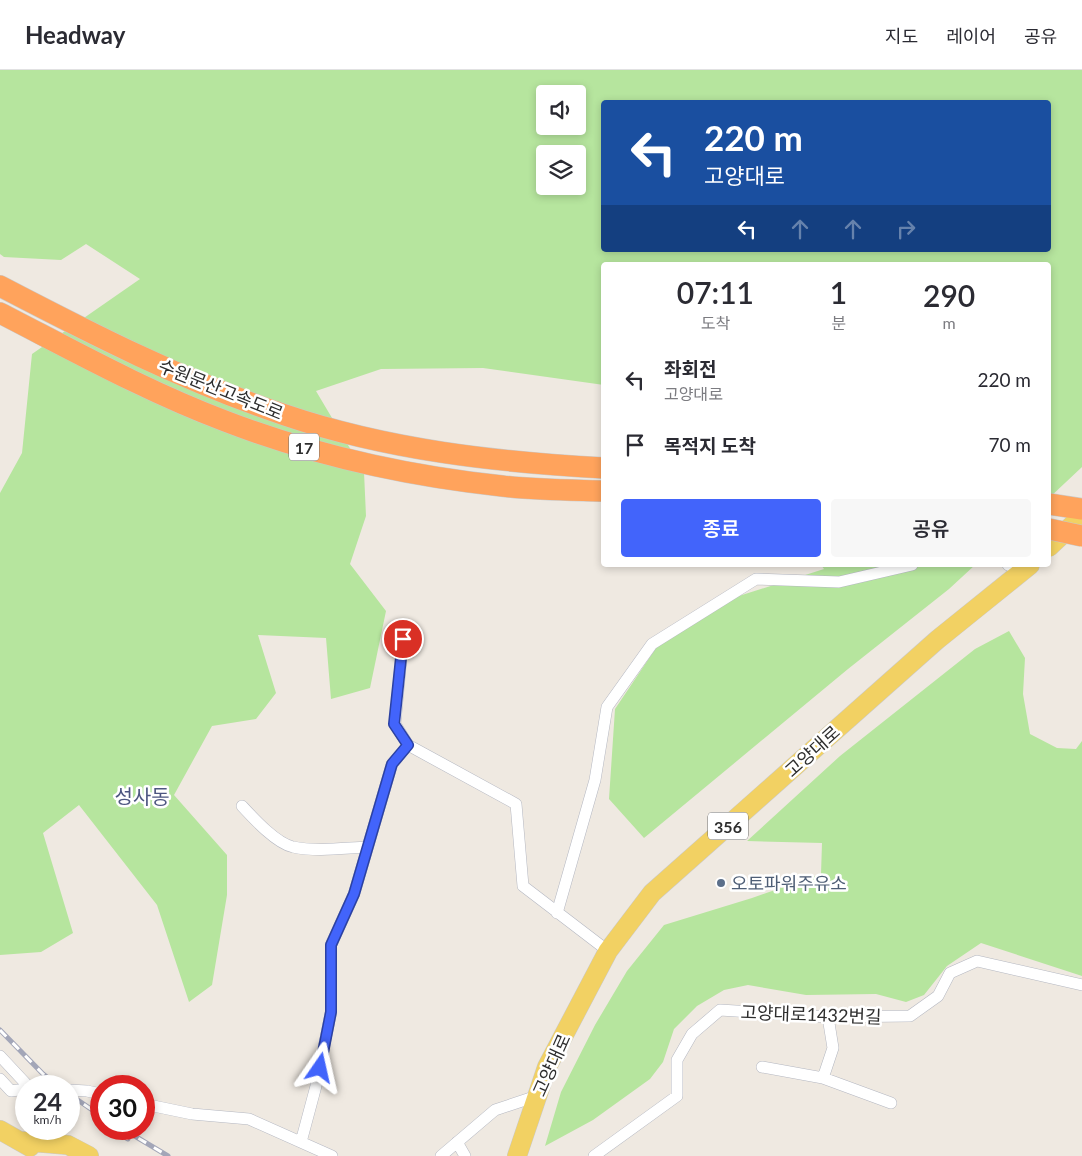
<!DOCTYPE html>
<html lang="ko">
<meta charset="utf-8">
<style>
body{margin:0;font-family:Lato,"Noto Sans KR",sans-serif;background:#f7f7f7;color:#2b2b33;height:100vh;display:flex;flex-direction:column;font-size:19px;white-space:nowrap}
*{box-sizing:border-box;margin:0}
p{font-size:16px;color:#7c7c81}
.icon{flex:none;width:28px;height:28px;fill:none;stroke:currentColor;stroke-width:2;stroke-linecap:round;stroke-linejoin:round}
.map{position:relative;flex:1;overflow:hidden}
.panel{position:absolute;left:601px;top:192px;width:450px;height:305px;display:flex;flex-direction:column;background:#fff;border-radius:5px;box-shadow:0 2px 8px #0003}
.panel>*{flex:none}
.banner{position:absolute;left:601px;top:30px;width:450px;height:152px;border-radius:5px;box-shadow:0 2px 8px #0003;background:#1a4fa0;color:#fff;overflow:hidden}
.tools{position:absolute;left:536px;top:15px;display:grid;gap:10px}
.tools a{display:grid;place-items:center;width:50px;height:50px;border-radius:5px;background:#fff;box-shadow:0 2px 8px #0003;font-size:25px}
.speed{position:absolute;left:15px;top:1005px;display:flex;gap:10px;font-size:25px;font-weight:700;text-align:center}
.speed>*{display:grid;place-content:center;width:65px;height:65px;border-radius:50%;background:#fff;box-shadow:0 2px 8px #0003;line-height:1}
.speed small{font-size:12px;font-weight:400}
.speed .limit{border:8px solid #d22;background:#fff;color:#111}
.pin{position:absolute;display:grid;place-items:center;width:42px;height:42px;color:#fff;margin:-21px;border:2px solid #fff;border-radius:50%;box-shadow:0 1px 5px #0007}
.me{position:absolute;width:55px;margin:-28px;rotate:11deg;stroke-linejoin:round;filter:drop-shadow(0 0 4px #0008)}
.turn{display:flex;align-items:center;gap:18px;height:105px;padding:0 20px;font-size:22px}
.turn .icon{width:65px;height:65px;stroke-width:2.5}
.turn b{display:block;font-size:35px;line-height:42px}
.lanes{display:flex;align-items:center;height:48px;padding:0 20px;background:#0003;justify-content:center;gap:25px;direction:ltr}
.lanes .off{opacity:.35}
.eta{display:flex;justify-content:space-evenly;align-items:center;height:85px;text-align:center}
.eta b{font-size:30px;font-weight:600;line-height:35px}
.cta{display:flex;gap:10px;margin-top:auto;padding:10px 20px}
.cta a{flex:1;height:58px;border-radius:5px;background:#4264fb;color:#fff;font-size:20px;font-weight:600;line-height:58px;text-align:center}
.cta a+a{background:#f7f7f7;color:#2b2b33}
ul{padding:0;list-style:none}
li{display:flex;align-items:center;gap:15px;height:65px;padding:0 20px}
li div{flex:1}
li b{display:block;font-size:19px}
li em{font-style:normal}
header{display:flex;align-items:center;gap:30px;box-sizing:border-box;height:70px;padding:0 25px;background:#fff;border-bottom:1px solid #e1e1e2}
header strong{font-size:24px}
nav{display:flex;gap:28px;margin-inline-start:auto;font-size:18px}
.map>svg:first-child{display:block}
.green{fill:#b6e59e;fill-rule:evenodd}
.lines{fill:none;stroke-linecap:round;stroke-linejoin:round}
.street-casing{stroke:#b4b7c1;stroke-width:12}
.primary-casing{stroke:#c9c9c9;stroke-width:20}
.highway-casing{stroke:#c9c9c9;stroke-width:22}
.street{stroke:#fff;stroke-width:11}
.primary{stroke:#f2d163;stroke-width:19}
.highway{stroke:#ffa35c;stroke-width:21}
.rail-casing{stroke:#a3a6b8;stroke-width:5}
.rail{stroke:#fff;stroke-width:3;stroke-dasharray:9;stroke-linecap:butt}
.highway-bridge-casing{stroke:#c9c9c9;stroke-width:22;stroke-linecap:butt}
.highway-bridge{stroke:#ffa35c;stroke-width:21}
.route-casing{stroke:#2b41a3;stroke-width:12}
.route{stroke:#4264fb;stroke-width:9}
.service-dot{fill:#5c6f8a;stroke:#fff;stroke-width:2}
.labels{text-anchor:middle;dominant-baseline:central;stroke-width:5;stroke-linejoin:round;paint-order:stroke}
.shield{fill:#fff;stroke:#6d6d6d;stroke-width:1}
.shield-label{font-size:16px;font-weight:bold;fill:#2e2e2e}
.street-label{font-size:18px;fill:#2e2e2e;stroke:#fff}
.service-label{font-size:18px;fill:#4e5e75;stroke:#fff;text-anchor:start}
.quarter-label{font-size:20px;fill:#4d5680;stroke:#fff}
</style>
<header>
<strong>Headway</strong>
<nav><a>지도</a><a>레이어</a><a>공유</a></nav>
</header>
<div class="map">
<svg width="1082" height="1086" viewBox="0 0 1082 1086">
<rect width="100%" height="100%" fill="#efe9e1"/>
<!-- green -->
<path class="green" d="M0 0H1082V397L1049 428V195H604V315L483 298 381 299 316 321 364 402 366 446 350 494 386 541 370 618 331 629 326 568 258 565 276 623 256 649 212 656 174 725 227 785V825L212 915 189 932 157 835 79 735 43 763 73 863 41 882 0 885V423L22 383 32 284 140 209 86 174 61 190 4 187 0 184ZM545 24H578V56H545ZM604 32H1049V180H604ZM545 84H578V116H545Z
M821 495H975L949 519 848 599 644 768 609 729 615 639 656 578 720 532 824 499Z
M1009 561 1025 588 1023 624 1030 664 1057 678 1076 679 1082 671V906L981 873 947 896 924 925 906 932 876 924 806 925 748 915 724 920 697 936 674 959 663 992 650 1009 593 1050 545 1076 561 1022 595 955 627 901 664 855 752 828 821 804 822 773 747 771 840 686 975 579Z"/>
<g class="lines">
<defs>
<path id="street" d="M1008 495 1024 500
M403 569 395 654 408 675 516 734 523 816 608 881
M242 736C254 749 276 773 293 777 317 782 344 778 367 777
M557 843 595 710 607 637 652 574 756 509 839 512 912 495
M0 986 28 1016
M762 997 823 1008 891 1033
M823 1008 833 978 828 947
M0 1009 11 1021 26 1019
M69 1020 87 1021 101 1024
M144 1034 192 1044 249 1049 332 1086
M301 1072 316 1016 331 942V875L354 824 392 694 408 675
M457 1072 465 1086
M441 1086 495 1040 537 1026
M594 1086 677 1026V990L692 964 720 940 828 947 910 946 938 926 950 903 977 891 1082 915"/>
<path id="primary" d="M1049 477 1082 446
M0 1060 30 1077
M20 1071 68 1075 89 1086
M517 1086 547 997 608 881 652 823 937 570 1030 495"/>
<path id="highway" d="M0 216C92 264 186 312 285 345 388 380 496 392 604 398
M0 243C74 281 148 322 225 351 313 385 408 406 502 416 535 420 570 420 604 421
M1049 434 1082 439"/>
</defs>
<!-- street casing -->
<use href="#street" class="street-casing"/>
<!-- primary casing -->
<use href="#primary" class="primary-casing"/>
<!-- highway casing -->
<use href="#highway" class="highway-casing"/>
<!-- street -->
<use href="#street" class="street"/>
<!-- primary -->
<use href="#primary" class="primary"/>
<!-- highway -->
<use href="#highway" class="highway"/>
<defs>
<path id="rail" d="M0 960 43 1004 58 1016
M69 1024 101 1046
M111 1059 128 1069
M123 1059 168 1086"/>
</defs>
<!-- rail casing -->
<use href="#rail" class="rail-casing"/>
<!-- rail -->
<use href="#rail" class="rail"/>
<defs>
<path id="highway-bridge" d="M1049 459 1082 466"/>
</defs>
<!-- highway-bridge casing -->
<use href="#highway-bridge" class="highway-bridge-casing"/>
<!-- highway-bridge -->
<use href="#highway-bridge" class="highway-bridge"/>
</g>
<g class="lines">
<defs>
<path id="route" d="M320 998 331 942V875L354 824 392 694 408 675 394 654 403 569"/>
</defs>
<!-- route casing -->
<use href="#route" class="route-casing"/>
<!-- route -->
<use href="#route" class="route"/>
</g>
<!-- markers -->
<circle class="service-dot" cx="721" cy="813" r="5"/>
<g class="labels">
<!-- shield labels -->
<g class="shield">
<rect x="289" y="363.5" width="30" height="27" rx="4"/>
<rect x="708" y="742.5" width="40" height="27" rx="4"/>
</g>
<g class="shield-label">
<text x="304" y="377">17</text>
<text x="728" y="756">356</text>
</g>
<!-- street labels -->
<g class="street-label">
<text transform="translate(221 319) rotate(22)">수원문산고속도로</text>
<text transform="translate(812 681) rotate(-42)">고양대로</text>
<text transform="translate(811 944) rotate(2)">고양대로1432번길</text>
<text transform="translate(551 995) rotate(-66)">고양대로</text>
</g>
<!-- service labels -->
<g class="service-label">
<text x="731" y="813">오토파워주유소</text>
</g>
<!-- quarter labels -->
<g class="quarter-label">
<text x="142" y="726">성사동</text>
</g>
</g>
</svg>
<div class="tools">
<a><svg class="icon" aria-label="sound" viewBox="0 0 24 24"><path d="M4 9h4l5-4v14l-5-4H4zM17 9q2 3 0 6"/></svg></a>
<a><svg class="icon" aria-label="layers" viewBox="0 0 24 24"><path d="M12 4l9 5-9 5-9-5zM3 14l9 5 9-5"/></svg></a>
</div>
<div class="speed"><div>24<small>km/h</small></div><div class="limit">30</div></div>
<div class="pin" style="left:403px;top:569px;background:#d93025"><svg class="icon" aria-label="arrive" viewBox="0 0 24 24"><path d="M6 21V4h12l-3 4 3 4H6"/></svg></div>
<svg class="me" style="left:320px;top:998px" viewBox="-20 -20 40 40"><path d="M0-17L14 15 0 8-14 15z" fill="#4264fb" stroke="#fff" stroke-width="4"/></svg>
<div class="banner">
<div class="turn"><svg class="icon" aria-label="left" viewBox="0 0 24 24"><path d="M17 20v-9H6M10 6l-5 5 5 5"/></svg><div><b>220 m</b>고양대로</div></div>
<div class="lanes"><svg class="icon" aria-label="left" viewBox="0 0 24 24"><path d="M17 20v-9H6M10 6l-5 5 5 5"/></svg><svg class="icon off" aria-label="ahead" viewBox="0 0 24 24"><path d="M12 20V5M6 11l6-6 6 6"/></svg><svg class="icon off" aria-label="ahead" viewBox="0 0 24 24"><path d="M12 20V5M6 11l6-6 6 6"/></svg><svg class="icon off" aria-label="right" viewBox="0 0 24 24"><path d="M7 20v-9h11M14 6l5 5-5 5"/></svg></div>
</div>
<section class="panel">
<div class="eta">
<div><b>07:11</b><p>도착</p></div>
<div><b>1</b><p>분</p></div>
<div><b>290</b><p>m</p></div>
</div>
<ul>
<li><svg class="icon" aria-label="left" viewBox="0 0 24 24"><path d="M17 20v-9H6M10 6l-5 5 5 5"/></svg><div><b>좌회전</b><p>고양대로</p></div><em>220 m</em></li>
<li><svg class="icon" aria-label="arrive" viewBox="0 0 24 24"><path d="M6 21V4h12l-3 4 3 4H6"/></svg><div><b>목적지 도착</b></div><em>70 m</em></li>
</ul>
<div class="cta"><a>종료</a><a>공유</a></div>
</section>
</div>
